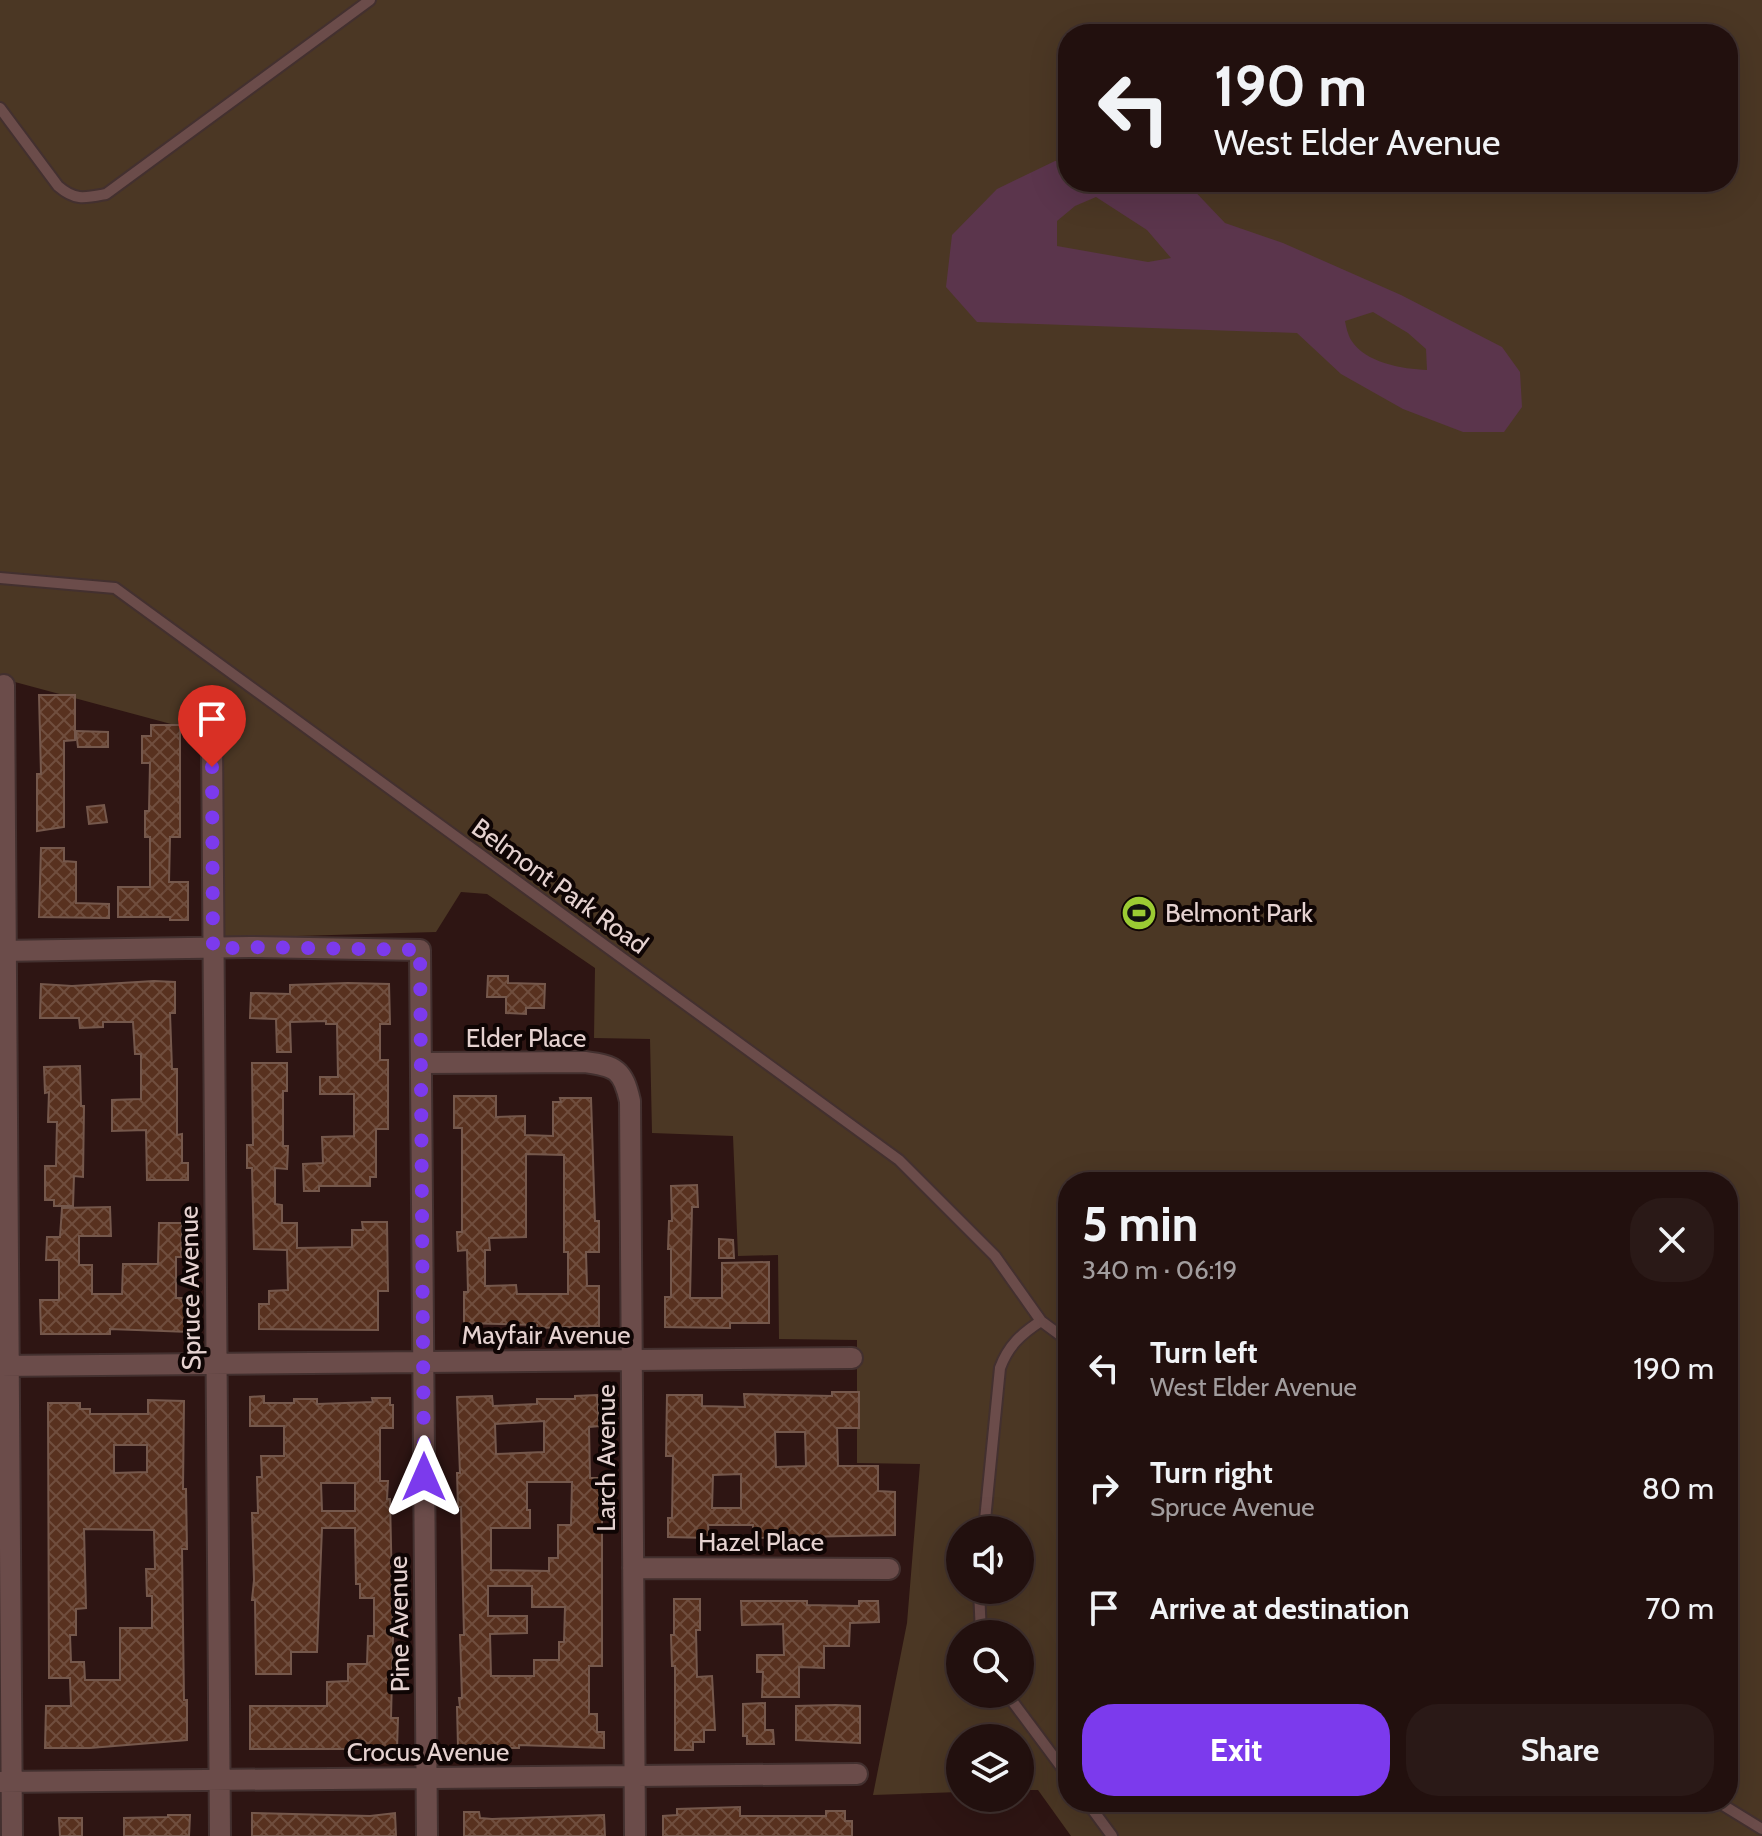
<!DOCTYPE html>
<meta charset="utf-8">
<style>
body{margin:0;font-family:Cabin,sans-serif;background:#2a1917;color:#f1f3f6;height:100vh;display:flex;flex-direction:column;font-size:30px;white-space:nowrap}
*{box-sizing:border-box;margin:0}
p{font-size:26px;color:#a29d9e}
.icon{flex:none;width:44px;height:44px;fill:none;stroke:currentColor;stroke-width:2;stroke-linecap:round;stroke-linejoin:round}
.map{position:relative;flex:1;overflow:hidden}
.sheet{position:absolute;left:1058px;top:1172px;width:680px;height:640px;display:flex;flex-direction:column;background:#22100e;border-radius:32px;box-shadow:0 8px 32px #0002,0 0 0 2px #3f302e}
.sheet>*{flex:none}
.guide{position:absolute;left:1058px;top:24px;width:680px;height:168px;border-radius:32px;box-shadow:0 8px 32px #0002,0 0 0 2px #3f302e;background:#22100e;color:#f1f3f6;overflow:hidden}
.tools{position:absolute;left:946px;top:1516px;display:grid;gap:16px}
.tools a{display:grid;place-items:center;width:88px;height:88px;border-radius:50%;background:#22100e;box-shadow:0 8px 32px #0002,0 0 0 2px #3f302e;font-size:40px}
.pin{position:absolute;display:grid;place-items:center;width:68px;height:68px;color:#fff;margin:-82px -34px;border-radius:50% 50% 50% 0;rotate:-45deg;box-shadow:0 0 8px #0007}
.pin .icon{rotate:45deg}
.me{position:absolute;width:88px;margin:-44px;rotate:0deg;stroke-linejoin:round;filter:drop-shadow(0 0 6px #0008)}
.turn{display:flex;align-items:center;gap:28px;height:168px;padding:0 24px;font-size:36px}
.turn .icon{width:104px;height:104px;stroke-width:2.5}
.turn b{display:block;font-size:56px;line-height:68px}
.round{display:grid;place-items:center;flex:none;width:84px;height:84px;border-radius:32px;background:#2a1917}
.headline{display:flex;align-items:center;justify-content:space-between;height:136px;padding:0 24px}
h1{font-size:48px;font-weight:700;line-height:60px}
.button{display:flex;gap:16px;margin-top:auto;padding:16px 24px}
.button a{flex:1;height:92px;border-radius:32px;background:#7c3aed;color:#fff;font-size:32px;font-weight:700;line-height:92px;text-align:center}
.button a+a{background:#2a1917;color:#f1f3f6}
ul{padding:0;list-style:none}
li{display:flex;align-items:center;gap:24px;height:120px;padding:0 24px}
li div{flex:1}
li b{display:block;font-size:30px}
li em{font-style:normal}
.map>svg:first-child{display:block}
.park{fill:#4b3724;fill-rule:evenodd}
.water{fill:#5b354c;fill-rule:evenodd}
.building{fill:url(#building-cross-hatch);stroke:#75584c;stroke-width:2;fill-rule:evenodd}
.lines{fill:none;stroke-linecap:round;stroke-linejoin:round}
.service-casing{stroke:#43302f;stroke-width:14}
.minor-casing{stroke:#43302f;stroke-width:24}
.service{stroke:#6b4c4a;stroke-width:10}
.minor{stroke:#6b4c4a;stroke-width:20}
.route{stroke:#7c3aed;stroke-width:14;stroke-dasharray:0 25.2}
.labels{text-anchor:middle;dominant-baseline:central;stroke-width:8;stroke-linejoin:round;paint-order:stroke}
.street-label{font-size:26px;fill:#e5d2d0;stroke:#0f0504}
.poi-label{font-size:26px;fill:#e5d2d0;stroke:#0f0504;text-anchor:start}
</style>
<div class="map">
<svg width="1762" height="1836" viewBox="0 0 1762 1836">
<defs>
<pattern id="building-cross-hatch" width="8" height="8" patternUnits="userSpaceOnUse" patternTransform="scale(2)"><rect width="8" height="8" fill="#58311f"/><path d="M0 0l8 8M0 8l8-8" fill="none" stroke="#704e3e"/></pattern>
</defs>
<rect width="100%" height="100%" fill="#2e1513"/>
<!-- park -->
<path class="park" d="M0 0H1762V1836H1071L1038 1790H1020V1738H960V1792L873 1795 907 1623 920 1464 857 1463V1340L779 1339 778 1255 738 1256 733 1136 652 1133 650 1039 594 1038 595 968 487 894 461 892 436 932 223 938V738L0 678ZM1068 34H1728V182H1068ZM1068 1182H1728V1802H1068ZM960 1530H1020V1590H960ZM960 1634H1020V1694H960Z"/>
<!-- water -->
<path class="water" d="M1068 160V182H1186L1225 223 1283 243 1401 295 1502 347 1520 372 1522 407 1504 432H1463L1403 409 1341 374 1297 333 977 322 946 287 952 235 997 189 1055 161ZM1096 197 1147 230 1171 258 1148 262 1057 246V221L1075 206ZM1373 312 1408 333 1426 349 1427 370C1403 369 1365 363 1351 340 1348 335 1346 327 1345 321Z"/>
<!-- building -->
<path class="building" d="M39 695H75V740L64 741V827L37 831V774H41Z
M151 725H180V837H170L169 882H188V920H170V917H118V887H150V837H145V811H149L150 763H142V736H151Z
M76 731 108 732V747H78Z
M104 805 107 822 89 824 87 807Z
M41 848H64V861L76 862V903L109 904V918L39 917Z
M488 976H508V983L545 984 544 1008H526V1014L506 1013V997H487Z
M154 981 175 982V1013H170L172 1069H177V1135L182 1134V1163H188V1180H147L146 1130 112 1131V1100L141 1099V1054H135L133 1022H103V1027L80 1028 79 1018H40L41 984 72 986Z
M348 983 389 984 390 1024H380V1060H388V1129H376V1177H370V1186H319V1191H304L303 1164 323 1163 322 1137 354 1136V1094H320V1077H338L337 1024H326V1021L290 1022 291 1052H277L276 1019 250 1018 251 993 290 994V985Z
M252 1063H287V1091H283V1146H288L287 1169 275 1168V1204L282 1205V1223H297V1248L352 1247V1230H363L362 1222H387L388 1291H378V1330L259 1329V1304H269V1291L288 1290 287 1250 254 1249 252 1168H247V1145H253Z
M80 1066 81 1106H84L83 1177 74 1176 73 1206H54V1200H45V1166H56L57 1122H48L49 1092 45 1093 44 1067Z
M454 1096H496V1117L525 1116V1135L553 1136V1102H561L560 1098H591L595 1221H599V1252H586L587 1286H599V1326L537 1328V1325L464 1323V1292H468L467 1250 458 1251 457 1232H462V1128H454ZM526 1154 564 1155V1252H568V1294H517L516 1285 485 1286V1250H490L489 1238 526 1237Z
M697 1185 698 1207H692L690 1298H722V1263L769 1262V1323H730V1328L665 1327V1297H671V1249H668L669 1221H672L671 1186Z
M110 1207 111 1236H79V1265H92V1294H122L123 1264H158L159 1223H182L181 1257H176V1298H187L189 1332 110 1329V1334H41L40 1300H59V1260H46L47 1237H60L62 1208Z
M719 1239 733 1240 734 1258H719Z
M832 1392H859V1428H837L838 1466H878V1491L895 1492V1535L753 1538V1525H708L709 1538 668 1537V1518H672L673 1456H666L667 1395H702V1406L745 1407 744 1394 832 1396ZM775 1432H805L806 1466 776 1467ZM741 1474V1508H712L713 1475Z
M597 1395 599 1426 589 1427 590 1478H602V1666H589V1714H597V1732H604V1748L519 1745V1748H491V1745L458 1746 457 1707H460L459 1698H462L460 1635H464L461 1507H458L457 1473H460L457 1397 492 1396 493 1406 537 1404V1399H575V1396ZM544 1421V1452L496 1454 495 1424ZM527 1482H572L571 1525H558V1558H549V1571L491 1570V1528H530V1510H527ZM488 1586H532V1607H565L564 1642H559V1660H534V1676H491L490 1634 527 1633V1616H488Z
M264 1396V1403H294V1399H317V1404L373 1402 372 1398H390V1405H393V1428H380V1481H388L387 1499H390L393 1636 391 1718H398L397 1749H250V1706H327V1682L348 1681V1664H367L368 1636H374V1598H360V1584H356L355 1528H322L317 1652H291V1674H256L255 1600H252L254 1580 252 1513H258L257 1477H262L261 1456H284V1426H250V1397ZM321 1483H355V1511H322Z
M148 1400 184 1401 183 1489H186L187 1549H182L184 1700H187V1740L90 1748H45L46 1706H71L70 1678H49L48 1403H80V1409H90V1414H148ZM114 1445H147V1472L114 1473ZM84 1529 154 1530 155 1569H146L147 1596H152V1628H120V1680H85L84 1662H71L70 1635H76V1609L86 1608Z
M674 1599H700V1630H696L697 1677 712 1676 715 1730H704V1742H693V1750H675V1666H672L671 1635H674Z
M741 1601H807V1605L859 1606V1601H878L879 1622 850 1623 849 1646H824V1668L799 1667V1697H762L763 1672H757V1655H784L783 1624 742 1625Z
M765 1703V1730H773L774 1744H747V1736H743V1704Z
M835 1705 860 1706V1743L796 1740V1706Z
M740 1807V1816H826V1811H845V1821H852V1836H663V1816L677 1815V1809Z
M464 1812H479L480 1818 492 1819 604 1815 605 1836H464Z
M252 1813 370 1816 395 1813 396 1836H252Z
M168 1815H190L189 1836H124V1818L168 1817Z
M59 1818H82V1836H60Z"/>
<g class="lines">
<defs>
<path id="service" d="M0 108 58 186C75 201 85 198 106 194L370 0
M0 578 115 588 899 1160 995 1256 1041 1321 1068 1341
M984 1530 1000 1368C1008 1346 1021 1334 1041 1321
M979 1590 981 1634
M1007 1694 1068 1776
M1087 1802 1112 1836
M1718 1802 1762 1829"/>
<path id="minor" d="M4 685 12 1836
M212 739 220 1836
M0 951 250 947 420 950 427 1836
M422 1063 585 1062C616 1066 623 1070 630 1101L635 1836
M0 1366 852 1358
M633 1568 889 1569
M0 1782 857 1774"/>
</defs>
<!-- service casing -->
<use href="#service" class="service-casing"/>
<!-- minor casing -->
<use href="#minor" class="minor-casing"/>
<!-- service -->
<use href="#service" class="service"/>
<!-- minor -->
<use href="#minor" class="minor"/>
</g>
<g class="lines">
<!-- route -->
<path class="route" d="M212 767 213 949 250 947 420 950 424 1477"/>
</g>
<!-- icons -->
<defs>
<symbol id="stadium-disc" viewBox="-11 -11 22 22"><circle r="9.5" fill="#9bcb33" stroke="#0f0504"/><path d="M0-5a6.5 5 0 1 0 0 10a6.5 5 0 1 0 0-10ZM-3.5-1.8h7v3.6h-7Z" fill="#111"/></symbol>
</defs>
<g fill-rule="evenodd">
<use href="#stadium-disc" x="1119" y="893" width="40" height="40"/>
</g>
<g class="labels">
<!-- street labels -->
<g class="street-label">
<text transform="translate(560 886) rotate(36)">Belmont Park Road</text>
<text x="526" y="1038">Elder Place</text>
<text transform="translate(190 1288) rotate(-91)">Spruce Avenue</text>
<text x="546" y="1335">Mayfair Avenue</text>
<text transform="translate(606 1458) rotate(-90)">Larch Avenue</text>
<text x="761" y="1542">Hazel Place</text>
<text transform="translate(399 1624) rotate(-91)">Pine Avenue</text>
<text x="428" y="1752">Crocus Avenue</text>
</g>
<!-- poi labels -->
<g class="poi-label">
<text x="1165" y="913">Belmont Park</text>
</g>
</g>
</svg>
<div class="tools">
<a><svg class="icon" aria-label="sound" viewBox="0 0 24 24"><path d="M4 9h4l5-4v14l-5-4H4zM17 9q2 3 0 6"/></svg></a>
<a><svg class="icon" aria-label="search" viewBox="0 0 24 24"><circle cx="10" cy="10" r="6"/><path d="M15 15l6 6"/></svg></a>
<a><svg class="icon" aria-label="layers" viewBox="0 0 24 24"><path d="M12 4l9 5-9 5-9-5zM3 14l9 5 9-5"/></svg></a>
</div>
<div class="pin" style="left:212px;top:767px;background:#d93025"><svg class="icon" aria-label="arrive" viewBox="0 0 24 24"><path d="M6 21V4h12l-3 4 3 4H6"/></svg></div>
<svg class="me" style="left:424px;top:1477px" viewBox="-20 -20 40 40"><path d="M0-17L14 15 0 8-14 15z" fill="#7c3aed" stroke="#fff" stroke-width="4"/></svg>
<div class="guide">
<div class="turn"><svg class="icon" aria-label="left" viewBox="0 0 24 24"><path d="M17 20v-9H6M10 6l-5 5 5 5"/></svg><div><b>190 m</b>West Elder Avenue</div></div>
</div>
<section class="sheet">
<div class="headline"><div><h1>5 min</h1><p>340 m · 06:19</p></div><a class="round"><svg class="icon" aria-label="close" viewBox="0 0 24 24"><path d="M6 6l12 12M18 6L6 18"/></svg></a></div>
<ul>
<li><svg class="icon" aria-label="left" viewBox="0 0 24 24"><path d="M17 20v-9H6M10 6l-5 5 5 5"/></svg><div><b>Turn left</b><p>West Elder Avenue</p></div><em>190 m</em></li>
<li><svg class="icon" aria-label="right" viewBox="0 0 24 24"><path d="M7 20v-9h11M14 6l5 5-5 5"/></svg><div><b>Turn right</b><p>Spruce Avenue</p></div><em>80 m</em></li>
<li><svg class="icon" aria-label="arrive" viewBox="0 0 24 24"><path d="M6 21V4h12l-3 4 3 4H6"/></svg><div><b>Arrive at destination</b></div><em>70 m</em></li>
</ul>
<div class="button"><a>Exit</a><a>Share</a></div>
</section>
</div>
